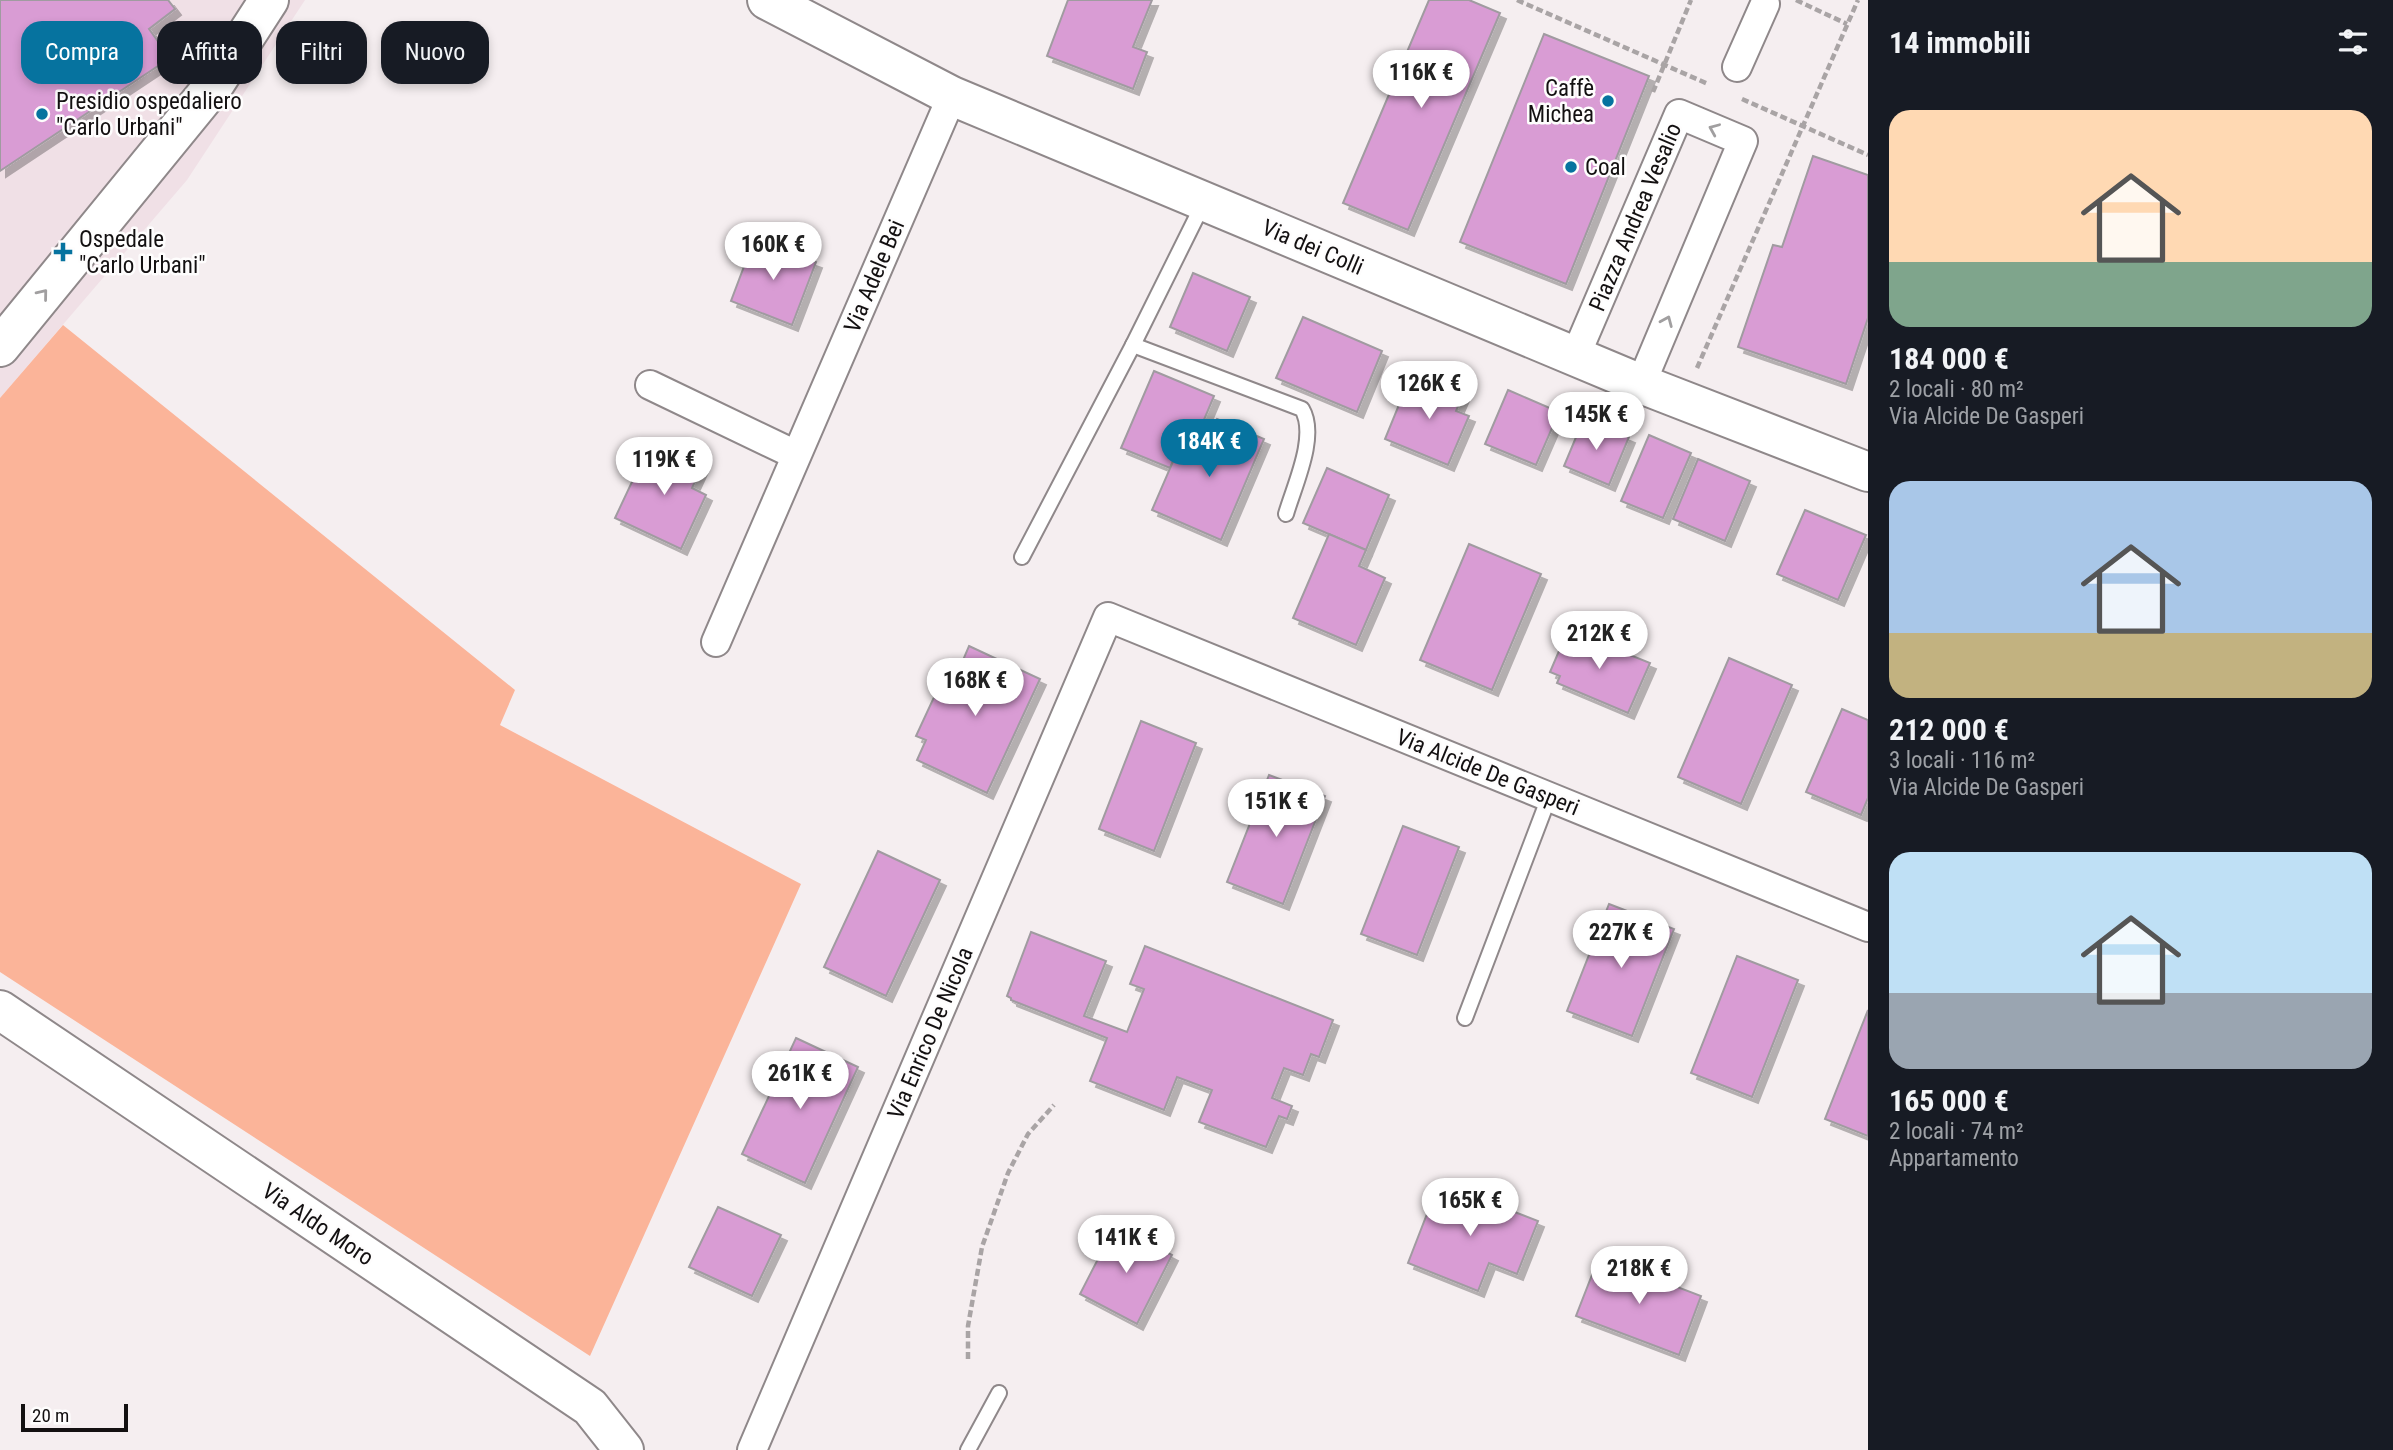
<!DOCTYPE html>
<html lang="it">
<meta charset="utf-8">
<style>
:root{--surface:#171b24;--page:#20242c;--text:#f1f3f6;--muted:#9ea1a6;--accent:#06739f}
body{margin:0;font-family:"Roboto Condensed",sans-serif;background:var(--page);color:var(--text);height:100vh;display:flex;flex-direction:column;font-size:26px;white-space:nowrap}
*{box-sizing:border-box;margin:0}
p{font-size:23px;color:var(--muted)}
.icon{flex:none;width:38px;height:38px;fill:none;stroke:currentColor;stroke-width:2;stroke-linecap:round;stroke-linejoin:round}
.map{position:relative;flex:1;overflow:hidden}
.sheet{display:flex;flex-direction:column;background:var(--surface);width:525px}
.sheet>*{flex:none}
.hud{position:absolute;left:21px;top:21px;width:665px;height:63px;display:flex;gap:14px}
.scale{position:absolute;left:21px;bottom:18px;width:107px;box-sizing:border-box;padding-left:7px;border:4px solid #131011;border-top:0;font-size:19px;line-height:24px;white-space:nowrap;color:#131011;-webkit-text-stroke:5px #fefdfd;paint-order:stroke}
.price{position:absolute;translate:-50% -60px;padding:0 16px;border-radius:24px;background:#fff;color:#222;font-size:23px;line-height:46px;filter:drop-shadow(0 2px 4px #0008)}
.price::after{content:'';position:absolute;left:50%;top:42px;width:21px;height:16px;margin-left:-10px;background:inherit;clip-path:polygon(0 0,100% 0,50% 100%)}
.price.active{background:var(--accent);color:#fff}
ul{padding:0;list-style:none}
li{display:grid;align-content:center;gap:14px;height:371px;padding:0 21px}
li span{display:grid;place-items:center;height:217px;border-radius:21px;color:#555}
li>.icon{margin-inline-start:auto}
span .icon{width:126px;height:126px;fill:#fffc;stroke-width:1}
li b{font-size:30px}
h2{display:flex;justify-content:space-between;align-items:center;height:84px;padding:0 21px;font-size:30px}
.chip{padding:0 24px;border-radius:21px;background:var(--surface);box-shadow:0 4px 10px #0003;font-size:24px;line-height:63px}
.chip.active{background:var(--accent);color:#fff}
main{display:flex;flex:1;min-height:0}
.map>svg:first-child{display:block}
</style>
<main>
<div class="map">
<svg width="1868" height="1450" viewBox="0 0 1868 1450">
<defs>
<filter id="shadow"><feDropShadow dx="6" dy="6" stdDeviation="0" flood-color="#0004"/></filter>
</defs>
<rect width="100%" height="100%" fill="#f5eef0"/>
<path fill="#f0e0e6" d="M0 0H305L187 180 0 398Z"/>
<path fill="#fbb499" d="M63 325 515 690 500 725 801 884 590 1356 0 972V398Z"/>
<g fill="#d99cd4" stroke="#a09ba0" stroke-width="2" filter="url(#shadow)">
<path d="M0 0H168L175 9 149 29 170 58 0 171Z"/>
<path d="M1068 0H1152L1133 47 1147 52 1133 89 1047 56Z"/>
<path d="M1429 0H1469L1500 13 1408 230 1343 203Z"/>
<path d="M1544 34 1649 76 1566 284 1460 242Z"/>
<path d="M1813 156 1868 175V318L1846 384 1738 347 1773 245 1782 247Z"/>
<path d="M754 240 816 262 792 325 731 301Z"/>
<path d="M1193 273 1250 297 1227 351 1170 327Z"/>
<path d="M1303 317 1382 351 1357 412 1276 378Z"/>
<path d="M1154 371 1214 396 1195 441 1184 436 1170 468 1121 448Z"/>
<path d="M1419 377 1463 395 1456 411 1469 416 1448 465 1385 439 1405 390 1412 393Z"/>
<path d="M1508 390 1559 412 1536 465 1485 444Z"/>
<path d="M1584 418 1629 437 1609 485 1564 466Z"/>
<path d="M1217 419 1264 439 1221 540 1152 510 1184 436 1206 446Z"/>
<path d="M1649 435 1691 453 1663 518 1621 501Z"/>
<path d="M674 448 704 462 692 488 706 495 681 549 615 518 647 450 669 460Z"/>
<path d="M1698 459 1750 481 1725 541 1673 519Z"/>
<path d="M1327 468 1389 495 1366 550 1303 523Z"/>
<path d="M1805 510 1866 535 1838 600 1777 574Z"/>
<path d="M1329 534 1366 550 1359 566 1385 578 1356 645 1293 618Z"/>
<path d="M1469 544 1541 574 1492 690 1420 660Z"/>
<path d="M1568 630 1650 663 1628 713 1557 683 1560 676 1550 672Z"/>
<path d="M969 646 1040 679 987 793 917 760 926 740 916 736 948 667 958 672Z"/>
<path d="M1729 658 1792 685 1741 804 1678 777Z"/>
<path d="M1842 709 1868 720V798L1861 815 1806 792Z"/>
<path d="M1141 721 1196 743 1154 851 1099 829Z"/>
<path d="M1269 775 1325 796 1283 904 1227 882Z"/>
<path d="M1403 826 1459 847 1417 955 1361 934Z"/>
<path d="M878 851 940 880 886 996 824 967Z"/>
<path d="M1609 904 1674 929 1632 1036 1567 1011Z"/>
<path d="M1031 932 1106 961 1084 1016 1127 1032 1144 989 1130 984 1145 946 1333 1020 1319 1057 1311 1054 1303 1075 1284 1068 1272 1098 1292 1106 1287 1119 1279 1116 1266 1147 1199 1122 1212 1090 1177 1077 1164 1110 1090 1081 1107 1038 1011 1000V998L1007 996Z"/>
<path d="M1737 956 1798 980 1752 1097 1691 1073Z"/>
<path d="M1868 1010V1136L1825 1119Z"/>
<path d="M796 1038 858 1067 805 1183 742 1154Z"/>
<path d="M1439 1183 1538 1221 1517 1274 1489 1263 1478 1291 1408 1263Z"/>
<path d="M718 1207 781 1235 752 1296 689 1267Z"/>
<path d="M1115 1226 1172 1255 1137 1324 1080 1294Z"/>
<path d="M1599 1257 1701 1296 1679 1355 1576 1316Z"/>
</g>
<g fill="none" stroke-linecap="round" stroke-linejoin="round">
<defs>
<g id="lane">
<path d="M1133 345 1302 409C1318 436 1294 486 1286 514"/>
<path d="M1022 557 1133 345 1203 204"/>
<path d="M1465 1018 1549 797"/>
<path d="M968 1450 999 1393"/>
</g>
<g id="street">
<path d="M1737 67 1765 4"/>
<path d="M1575 357 1679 114 1743 141 1641 384"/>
<path d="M650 385 796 455"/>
<path d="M716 642 952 96"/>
<path d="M752 1450 1108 617 1868 927"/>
</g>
<g id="secondary">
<path d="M767 0 952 96 1641 384 1868 472"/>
<path d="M0 347 214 85 269 0"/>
<path d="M0 1010 590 1407 624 1450"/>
</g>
</defs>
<use href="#lane" stroke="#8f888a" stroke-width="18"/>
<use href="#street" stroke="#8f888a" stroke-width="32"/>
<use href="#secondary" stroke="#8f888a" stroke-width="42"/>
<g stroke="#a9a4a5" stroke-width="4.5" stroke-dasharray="7 3.5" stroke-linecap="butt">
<path d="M1517 0 1708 84"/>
<path d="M1796 0 1847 24"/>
<path d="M1653 92 1691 0"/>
<path d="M1742 99 1868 155"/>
<path d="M1697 368 1858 0"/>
<path d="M968 1359V1326L982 1247 1008 1173 1028 1134 1054 1105"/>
</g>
<use href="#lane" stroke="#fff" stroke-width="14"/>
<use href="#street" stroke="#fff" stroke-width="28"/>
<use href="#secondary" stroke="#fff" stroke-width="38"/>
</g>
<defs><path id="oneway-chevron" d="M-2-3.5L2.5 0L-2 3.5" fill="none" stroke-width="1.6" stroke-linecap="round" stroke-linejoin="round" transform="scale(1.75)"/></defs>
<g stroke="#a19fa0">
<use href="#oneway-chevron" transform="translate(1714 129) rotate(-157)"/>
<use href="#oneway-chevron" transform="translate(43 294) rotate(-51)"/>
<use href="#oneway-chevron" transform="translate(1667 321) rotate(-67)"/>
</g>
<g fill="#06739f" stroke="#fefdfd" stroke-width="2.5">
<circle cx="1608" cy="101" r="7"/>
<circle cx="42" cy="114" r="7"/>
<circle cx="1571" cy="167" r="7"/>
<path d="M59.5 241.5h7v7h7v7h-7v7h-7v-7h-7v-7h7z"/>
</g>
<g text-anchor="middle" stroke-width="5" stroke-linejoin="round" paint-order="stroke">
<g font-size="23" fill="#131011" stroke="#fefdfd" text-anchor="start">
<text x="1594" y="96" text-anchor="end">Caffè<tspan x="1594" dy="26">Michea</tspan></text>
<text x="56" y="109">Presidio ospedaliero<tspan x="56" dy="26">"Carlo Urbani"</tspan></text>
<text x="1585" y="175">Coal</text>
<text x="79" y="247">Ospedale<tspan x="79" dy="26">"Carlo Urbani"</tspan></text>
</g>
<g font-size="23" fill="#131011" stroke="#fefdfd">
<text transform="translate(1635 217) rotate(-67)" y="8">Piazza Andrea Vesalio</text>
<text transform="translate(1313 247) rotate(23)" y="8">Via dei Colli</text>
<text transform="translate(874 276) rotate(-67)" y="8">Via Adele Bei</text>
<text transform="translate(1488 772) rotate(22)" y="8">Via Alcide De Gasperi</text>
<text transform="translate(930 1033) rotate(-67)" y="8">Via Enrico De Nicola</text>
<text transform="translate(318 1224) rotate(34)" y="8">Via Aldo Moro</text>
</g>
</g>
</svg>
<div class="scale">20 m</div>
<b class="price" style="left:1421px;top:110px">116K €</b>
<b class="price" style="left:773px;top:282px">160K €</b>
<b class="price" style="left:1429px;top:421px">126K €</b>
<b class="price" style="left:1596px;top:452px">145K €</b>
<b class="price active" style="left:1209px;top:479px">184K €</b>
<b class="price" style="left:664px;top:497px">119K €</b>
<b class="price" style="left:1599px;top:671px">212K €</b>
<b class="price" style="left:975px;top:718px">168K €</b>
<b class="price" style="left:1276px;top:839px">151K €</b>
<b class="price" style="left:1621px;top:970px">227K €</b>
<b class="price" style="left:800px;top:1111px">261K €</b>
<b class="price" style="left:1470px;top:1238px">165K €</b>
<b class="price" style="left:1126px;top:1275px">141K €</b>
<b class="price" style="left:1639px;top:1306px">218K €</b>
<div class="hud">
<a class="chip active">Compra</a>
<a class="chip">Affitta</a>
<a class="chip">Filtri</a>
<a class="chip">Nuovo</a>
</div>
</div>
<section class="sheet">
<h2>14 immobili<svg class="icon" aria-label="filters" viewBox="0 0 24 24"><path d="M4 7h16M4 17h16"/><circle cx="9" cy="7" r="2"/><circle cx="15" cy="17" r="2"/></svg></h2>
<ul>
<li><span style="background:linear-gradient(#ffd9b3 70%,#7fa58c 0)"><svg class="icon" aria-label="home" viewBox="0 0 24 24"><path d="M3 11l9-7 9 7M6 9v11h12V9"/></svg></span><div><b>184 000 €</b><p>2 locali · 80 m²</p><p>Via Alcide De Gasperi</p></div></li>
<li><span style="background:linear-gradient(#a9c7e8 70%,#c2b280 0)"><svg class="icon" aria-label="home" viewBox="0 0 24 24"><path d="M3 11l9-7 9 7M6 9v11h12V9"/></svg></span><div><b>212 000 €</b><p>3 locali · 116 m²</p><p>Via Alcide De Gasperi</p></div></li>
<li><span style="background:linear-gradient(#bfe0f5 65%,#9aa5b1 0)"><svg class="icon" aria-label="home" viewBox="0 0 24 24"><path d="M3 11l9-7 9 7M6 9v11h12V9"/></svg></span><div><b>165 000 €</b><p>2 locali · 74 m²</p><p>Appartamento</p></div></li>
</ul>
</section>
</main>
